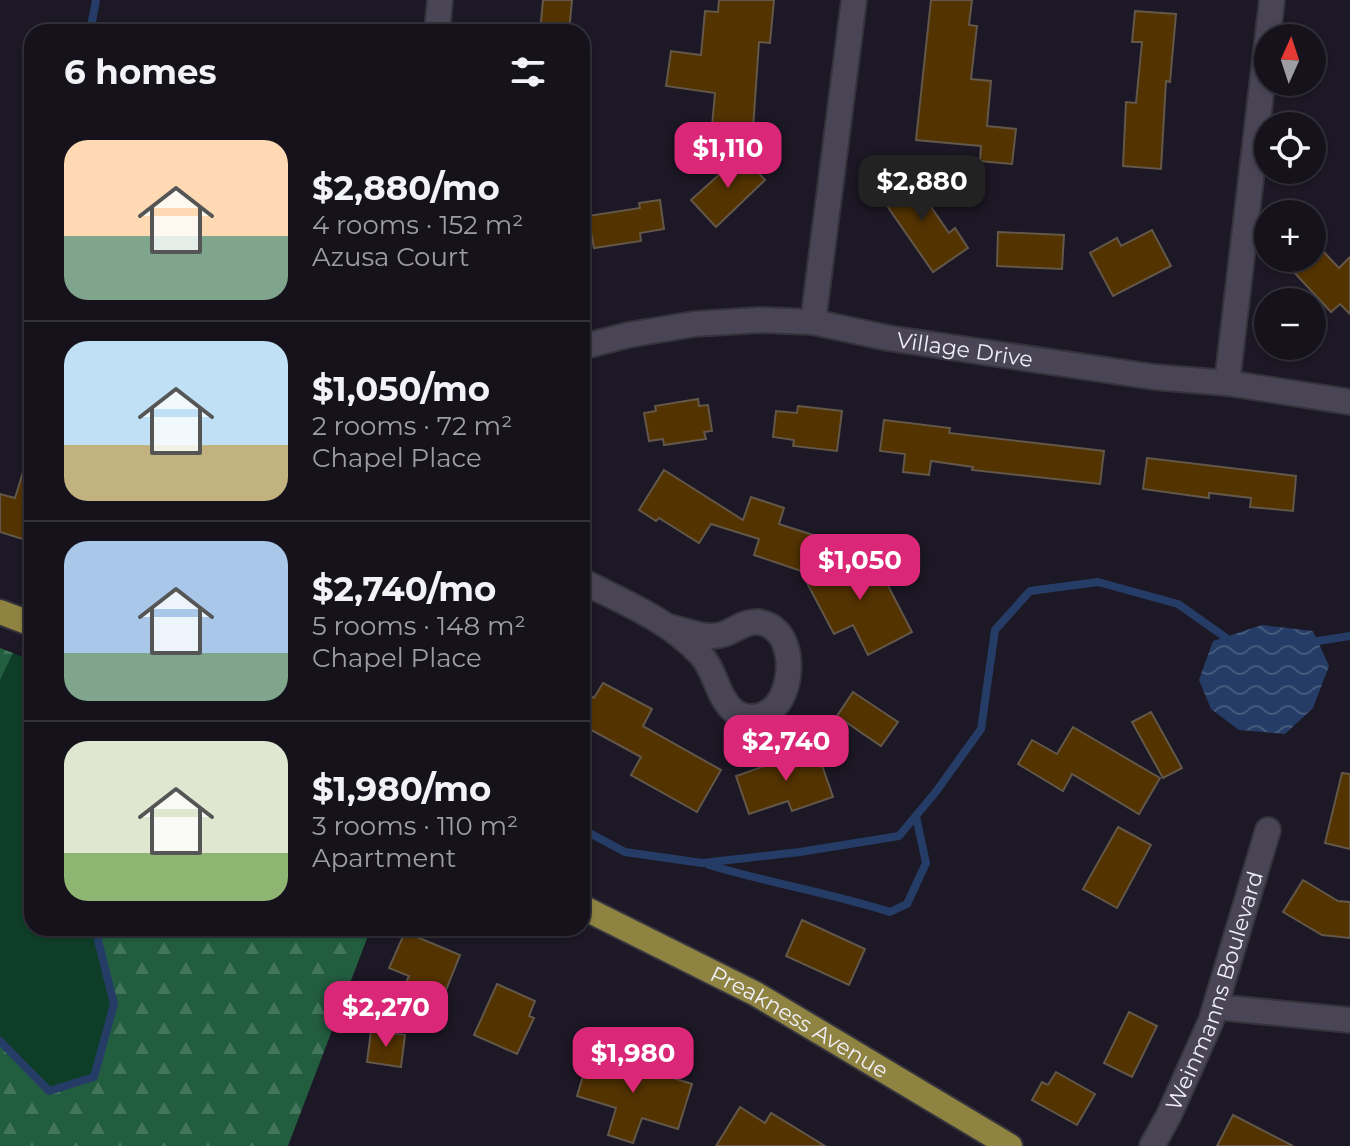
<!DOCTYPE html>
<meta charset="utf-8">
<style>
:root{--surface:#15121c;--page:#222029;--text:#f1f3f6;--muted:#9d9ea3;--line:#34323b;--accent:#db2777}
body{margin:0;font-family:Montserrat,sans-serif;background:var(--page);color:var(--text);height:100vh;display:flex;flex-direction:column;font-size:30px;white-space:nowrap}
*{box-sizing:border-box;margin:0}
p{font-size:26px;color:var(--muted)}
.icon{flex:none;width:44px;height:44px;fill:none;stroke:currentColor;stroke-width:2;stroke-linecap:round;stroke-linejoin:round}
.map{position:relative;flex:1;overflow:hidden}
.side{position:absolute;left:24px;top:24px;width:566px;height:912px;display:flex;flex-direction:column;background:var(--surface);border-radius:24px;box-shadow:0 2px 6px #0004,0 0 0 2px var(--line)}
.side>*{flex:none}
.needle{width:52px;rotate:3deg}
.fabs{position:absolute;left:1254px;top:24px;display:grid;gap:16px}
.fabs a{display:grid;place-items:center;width:72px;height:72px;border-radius:50%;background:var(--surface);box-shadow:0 2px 6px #0004,0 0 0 2px var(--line);font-size:40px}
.price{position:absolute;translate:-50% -68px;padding:0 18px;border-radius:16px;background:var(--accent);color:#fff;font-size:26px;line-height:52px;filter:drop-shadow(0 2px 4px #0008)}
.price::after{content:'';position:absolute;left:50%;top:48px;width:24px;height:18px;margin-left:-12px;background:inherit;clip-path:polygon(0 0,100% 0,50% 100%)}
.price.on{background:#222;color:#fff}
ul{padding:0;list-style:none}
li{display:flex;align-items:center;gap:24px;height:200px;padding:0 40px}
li+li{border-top:2px solid var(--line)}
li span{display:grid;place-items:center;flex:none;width:224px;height:160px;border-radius:24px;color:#555}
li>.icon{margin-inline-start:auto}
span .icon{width:96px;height:96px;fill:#fffc;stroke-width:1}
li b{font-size:34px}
h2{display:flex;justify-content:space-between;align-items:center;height:96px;padding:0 40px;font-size:34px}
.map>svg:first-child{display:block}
</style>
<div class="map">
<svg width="1350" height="1146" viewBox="0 0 1350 1146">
<defs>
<pattern id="forest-firs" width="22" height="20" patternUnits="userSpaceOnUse" patternTransform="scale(2)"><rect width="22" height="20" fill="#235d40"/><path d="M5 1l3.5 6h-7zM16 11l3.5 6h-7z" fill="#43755c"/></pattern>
<pattern id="water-waves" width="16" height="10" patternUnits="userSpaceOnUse" patternTransform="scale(2)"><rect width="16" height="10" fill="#253d66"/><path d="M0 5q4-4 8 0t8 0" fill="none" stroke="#45597c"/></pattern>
</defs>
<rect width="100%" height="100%" fill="#1c1825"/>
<path fill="url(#forest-firs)" d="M0 648 13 653 32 928H371L288 1146H0Z"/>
<path fill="#0f3e28" d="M13 653 32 661V928H95L114 1004 94 1077 49 1091 0 1041V680Z"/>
<path fill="url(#water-waves)" d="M1262 625 1313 631 1329 666 1313 708 1285 734 1239 730 1211 709 1199 680 1213 641Z"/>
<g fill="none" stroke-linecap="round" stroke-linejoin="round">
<g stroke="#253d66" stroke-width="8">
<path d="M90 32 96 0"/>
<path d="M1318 641 1350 636"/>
<path d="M582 829 625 852 702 863 800 852 899 836 935 793 981 729 995 630 1030 591 1098 582 1178 604 1225 637"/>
<path d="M709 865C769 883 830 893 890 912L907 904 926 863 916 816"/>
<path d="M0 1041 49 1091 94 1077 114 1004 95 928"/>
</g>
</g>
<g fill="#533300" stroke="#625749" stroke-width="2">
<path d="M543 0H572L569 32H540Z"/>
<path d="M719 0H774L770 43 759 42 753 129 712 126 715 93 666 86 671 51 701 55 705 11 718 12Z"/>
<path d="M931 0H972L969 25 977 26 971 79 991 81 987 126 1016 129 1012 164 980 161 981 146 916 140Z"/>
<path d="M1135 11 1176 14 1170 82 1166 81 1161 169 1123 166 1126 102 1136 103 1142 42H1132Z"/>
<path d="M742 154 765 180 716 227 691 200Z"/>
<path d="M907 172 949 233 955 228 968 248 933 272 878 193Z"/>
<path d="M660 200 664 229 640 233 641 241 594 248 588 216 640 208 639 203Z"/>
<path d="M1152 230 1171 266 1113 296 1090 253 1117 238 1121 246Z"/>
<path d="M998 232 1064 235 1062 269 997 266Z"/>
<path d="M1318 246 1339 268 1350 257V314L1340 304 1331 312 1292 270 1305 258H1312V251Z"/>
<path d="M698 399 699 406 708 405 712 431 704 432 706 439 664 445 663 439 649 441 644 413 656 411 655 406Z"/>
<path d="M798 406 842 411 837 451 793 446 794 440 773 437 776 411 797 413Z"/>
<path d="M884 420 950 428 949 433 1104 451 1100 484 972 470 973 467 931 461 929 475 903 472 905 454 880 451Z"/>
<path d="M1147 458 1296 476 1293 511 1250 507 1251 498 1209 493V498L1143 489Z"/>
<path d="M27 459H32V542L0 532V494L15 498Z"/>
<path d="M664 470 743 520 751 497 784 508 779 524 816 536 804 572 754 555 759 539 711 524 699 543 659 518 656 521 639 510Z"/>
<path d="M869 549 912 632 868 655 853 625 834 634 806 581Z"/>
<path d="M603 683 652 709 643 726 721 770 697 812 631 775 641 757 582 725V691L594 698Z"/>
<path d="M853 692 898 722 881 746 837 716Z"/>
<path d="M1151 712 1182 768 1163 778 1132 722Z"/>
<path d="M1073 727 1160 778 1139 814 1072 774 1063 791 1018 764 1032 740 1057 754Z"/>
<path d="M816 748 833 797 792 811 788 801 749 814 736 776Z"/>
<path d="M1342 773 1350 774V849L1325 843Z"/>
<path d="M1118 827 1151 845 1117 908 1083 889Z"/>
<path d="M1303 880 1338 901 1350 902V938L1322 935 1283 912Z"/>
<path d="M802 920 865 949 849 985 786 956Z"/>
<path d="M405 932 460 955 442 1000 405 985 409 976 389 968Z"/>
<path d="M497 984 535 1001 529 1016 534 1018 517 1054 474 1035Z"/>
<path d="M1129 1012 1157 1026 1132 1077 1104 1063Z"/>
<path d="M371 1031 405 1035 401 1067 367 1062Z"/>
<path d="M590 1052 692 1084 678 1129 642 1118 633 1143 608 1135 616 1108 577 1096Z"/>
<path d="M1056 1072 1095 1094 1077 1125 1032 1100 1042 1082 1048 1085Z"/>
<path d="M740 1107 765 1123 771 1113 825 1146H716Z"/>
<path d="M1233 1115 1293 1146H1217Z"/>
</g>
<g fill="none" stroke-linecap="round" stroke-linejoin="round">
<defs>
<g id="minor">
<path d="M437 32 440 0"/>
<path d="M813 322 854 0"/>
<path id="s1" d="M582 347 628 335 694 324 760 320 813 322 888 338 1154 377 1227 383 1350 402"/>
<path d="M1227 383 1272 0"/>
<path d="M582 581C623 602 669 620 701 655 716 671 717 698 735 712 750 722 768 716 778 703 795 680 794 626 758 622 744 621 736 630 724 634 708 640 686 631 670 627"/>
<path d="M1216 1007 1350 1020"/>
<path id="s2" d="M1152 1146 1169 1115 1211 1021 1268 830"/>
</g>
<g id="major">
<path d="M0 612 32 624"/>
<path id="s3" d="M582 907 756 994 1010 1146"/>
</g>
</defs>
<use href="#minor" stroke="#35333c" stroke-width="28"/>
<use href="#major" stroke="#35333c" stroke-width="28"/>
<use href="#minor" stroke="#494555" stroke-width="24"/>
<use href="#major" stroke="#8f8341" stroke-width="24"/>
</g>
<g text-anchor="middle" stroke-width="6" stroke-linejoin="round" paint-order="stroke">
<g font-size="22" fill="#efedf6" stroke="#1c1825">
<text dy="8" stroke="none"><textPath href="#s1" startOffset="388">Village Drive</textPath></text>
<text dy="8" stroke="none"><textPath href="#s2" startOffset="168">Weinmanns Boulevard</textPath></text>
<text dy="8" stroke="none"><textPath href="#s3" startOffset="246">Preakness Avenue</textPath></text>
</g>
</g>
</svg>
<div class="fabs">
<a><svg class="needle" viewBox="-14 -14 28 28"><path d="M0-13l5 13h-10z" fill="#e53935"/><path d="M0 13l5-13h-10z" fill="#9d9ea3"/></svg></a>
<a><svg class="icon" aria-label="locate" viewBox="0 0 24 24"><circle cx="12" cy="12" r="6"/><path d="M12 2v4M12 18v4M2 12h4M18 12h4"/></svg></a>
<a>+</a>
<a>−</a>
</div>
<b class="price" style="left:728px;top:190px">$1,110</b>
<b class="price on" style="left:922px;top:223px">$2,880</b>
<b class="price" style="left:860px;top:602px">$1,050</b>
<b class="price" style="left:786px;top:783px">$2,740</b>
<b class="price" style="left:386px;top:1049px">$2,270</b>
<b class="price" style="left:633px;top:1095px">$1,980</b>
<section class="side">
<h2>6 homes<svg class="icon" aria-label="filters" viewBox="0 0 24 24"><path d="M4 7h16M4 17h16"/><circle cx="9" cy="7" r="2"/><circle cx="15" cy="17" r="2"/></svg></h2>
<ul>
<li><span style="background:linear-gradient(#ffd9b3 60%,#7fa58c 0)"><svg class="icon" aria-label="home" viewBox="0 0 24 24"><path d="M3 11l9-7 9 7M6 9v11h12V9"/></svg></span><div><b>$2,880/mo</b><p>4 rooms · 152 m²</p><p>Azusa Court</p></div></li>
<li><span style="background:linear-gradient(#bfe0f5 65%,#c2b280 0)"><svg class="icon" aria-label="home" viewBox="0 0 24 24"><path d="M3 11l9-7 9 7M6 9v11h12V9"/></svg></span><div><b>$1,050/mo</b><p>2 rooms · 72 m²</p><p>Chapel Place</p></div></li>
<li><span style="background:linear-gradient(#a9c7e8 70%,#7fa58c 0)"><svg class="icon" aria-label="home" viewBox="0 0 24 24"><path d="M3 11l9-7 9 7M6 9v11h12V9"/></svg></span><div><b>$2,740/mo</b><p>5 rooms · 148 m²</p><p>Chapel Place</p></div></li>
<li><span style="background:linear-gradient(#dfe7d0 70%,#8fb573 0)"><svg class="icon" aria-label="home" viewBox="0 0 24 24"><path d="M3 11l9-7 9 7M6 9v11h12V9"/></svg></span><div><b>$1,980/mo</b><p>3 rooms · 110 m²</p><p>Apartment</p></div></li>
</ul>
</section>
</div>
